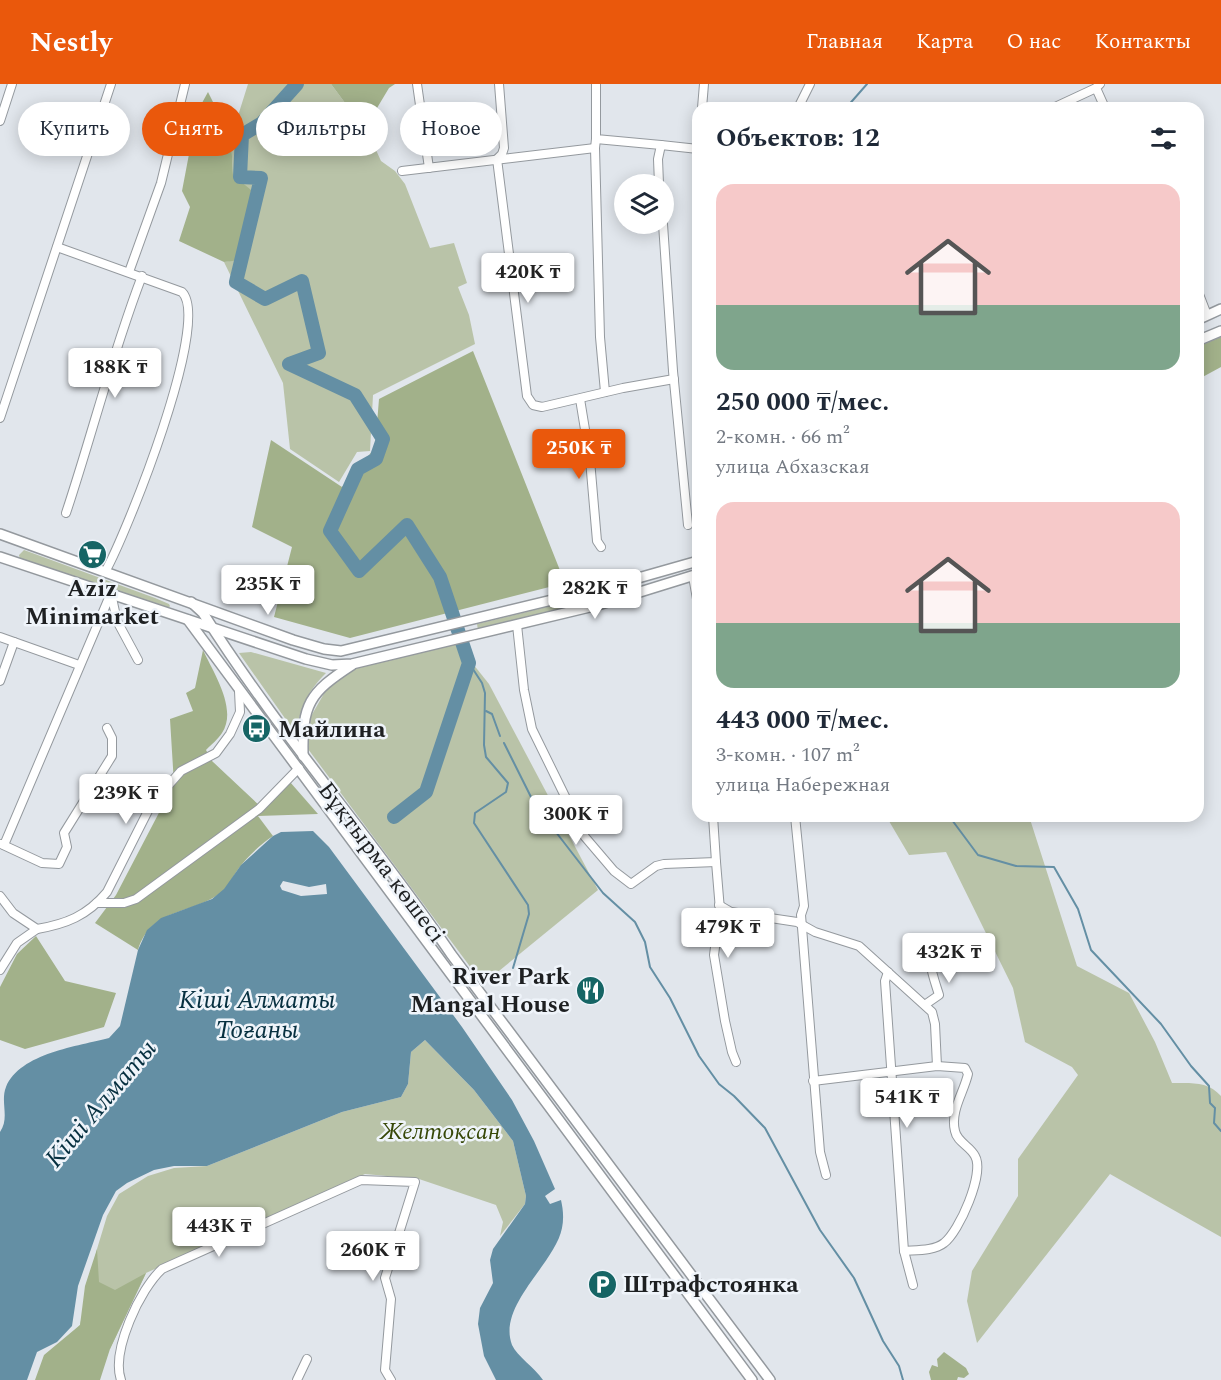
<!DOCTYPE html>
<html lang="ru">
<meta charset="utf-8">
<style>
:root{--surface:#fff;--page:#f6f6f7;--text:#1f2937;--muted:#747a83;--accent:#ea580c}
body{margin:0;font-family:Spectral,serif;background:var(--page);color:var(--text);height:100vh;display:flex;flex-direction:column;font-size:22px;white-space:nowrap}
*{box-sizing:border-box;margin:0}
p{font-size:20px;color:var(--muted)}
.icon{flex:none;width:33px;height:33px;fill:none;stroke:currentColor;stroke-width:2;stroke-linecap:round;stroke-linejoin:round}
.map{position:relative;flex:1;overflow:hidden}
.details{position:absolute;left:692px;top:18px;width:512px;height:720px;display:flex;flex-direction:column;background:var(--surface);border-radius:18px;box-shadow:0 3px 15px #0003}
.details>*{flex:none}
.banner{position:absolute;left:18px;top:18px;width:570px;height:54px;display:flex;gap:12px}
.controls{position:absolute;left:614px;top:90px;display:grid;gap:12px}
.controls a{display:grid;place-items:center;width:60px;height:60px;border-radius:50%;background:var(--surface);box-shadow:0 3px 15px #0003;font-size:30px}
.price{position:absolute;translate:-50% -51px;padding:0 14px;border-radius:6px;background:#fff;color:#222;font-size:20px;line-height:39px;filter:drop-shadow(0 2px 3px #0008)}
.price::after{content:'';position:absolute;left:50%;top:36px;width:18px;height:14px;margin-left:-9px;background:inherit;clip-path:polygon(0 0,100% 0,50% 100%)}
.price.current{background:var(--accent);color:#fff}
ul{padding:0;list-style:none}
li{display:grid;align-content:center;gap:12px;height:318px;padding:0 24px}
li span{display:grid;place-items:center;height:186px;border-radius:18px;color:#555}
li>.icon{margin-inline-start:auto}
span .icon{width:108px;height:108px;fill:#fffc;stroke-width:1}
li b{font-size:26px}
h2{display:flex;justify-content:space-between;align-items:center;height:72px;padding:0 24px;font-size:26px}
.tag{padding:0 21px;border-radius:27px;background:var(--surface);box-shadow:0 3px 15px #0003;font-size:21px;line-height:54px}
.tag.current{background:var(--accent);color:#fff}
header{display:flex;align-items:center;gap:36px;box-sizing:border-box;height:84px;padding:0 30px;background:var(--accent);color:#fff}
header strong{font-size:28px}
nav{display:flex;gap:33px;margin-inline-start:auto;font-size:21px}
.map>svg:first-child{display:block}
</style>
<header>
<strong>Nestly</strong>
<nav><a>Главная</a><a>Карта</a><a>О нас</a><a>Контакты</a></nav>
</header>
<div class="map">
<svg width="1221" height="1296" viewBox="0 0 1221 1296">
<rect width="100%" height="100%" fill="#e1e6ec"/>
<g fill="#b9c3a8">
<path d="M248 0H331L351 27 371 34V55L381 77 395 87 405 100 430 164 454 159 467 199 458 203 469 231 475 260 373 311 370 367 357 368 339 398 290 365 283 299 224 178 241 175 243 145 233 91 231 54Z"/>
<path d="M24 466 155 514 169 520 170 522 168 525 27 478 20 476 19 471Z"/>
<path d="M608 508H611L614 513 478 546 477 540Z"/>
<path d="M457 560 489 600 598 806 483 900 308 665 310 634 326 606 350 586Z"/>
<path d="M251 568 326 589C307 608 300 624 296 650L239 569Z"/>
<path d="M886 732H1029L1077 882 1129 909 1155 958 1172 999C1191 999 1208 997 1221 1012V1153L1110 1090 977 1259 967 1217 972 1187 1018 1112V1075L1078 991 1072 983 1025 958 1013 904 946 768 909 771Z"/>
<path d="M425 956 474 1006 513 1057 526 1112 525 1120 500 1152 503 1138 496 1121 419 1095 365 1090 146 1189 110 1265 71 1251 80 1241 97 1165 107 1132 119 1110 148 1092 174 1084 207 1082 342 1028 401 1013 408 1000 411 968Z"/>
</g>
<g fill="#a2b18a">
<path d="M331 0H395L389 4 371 34 351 27Z"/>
<path d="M208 8 231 54 233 91 251 106 241 176 224 178 179 157 190 123 182 107 197 28Z"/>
<path d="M1221 253V283L1197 296V263Z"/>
<path d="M473 267 565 499 350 554 274 533 292 463 252 443 271 356 342 403 375 364 379 315Z"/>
<path d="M203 566C213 588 238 625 222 649 218 655 211 661 206 666L212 677 261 723 258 731 290 698 318 730 258 732 273 752C261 760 248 772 239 784 233 792 230 800 223 807 192 832 152 822 138 866L95 839 116 811 174 700 170 635 193 627 186 609 195 604Z"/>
<path d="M36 852 65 897 116 909 104 943 25 965 0 956V903L17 870Z"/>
<path d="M97 1165 99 1198 115 1206 146 1189 110 1265 100 1296H35L44 1271 80 1241 85 1202Z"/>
<path d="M944 1268 966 1284 969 1290 964 1294 958 1293 957 1296H931L929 1288 932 1281 938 1283 937 1275Z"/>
</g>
<path fill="#648fa4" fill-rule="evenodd" d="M313 747 329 763 462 943 512 1016 534 1057 555 1105 545 1112 550 1120 561 1116C563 1125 564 1134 562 1144 555 1180 497 1221 512 1261 517 1272 535 1284 543 1296H496L484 1272 478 1240 480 1224 493 1199 490 1176 493 1165 525 1120 526 1112 513 1057 474 1006 425 956 411 968 408 1000 401 1013 342 1028 207 1082H174L154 1086 127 1099 116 1107 103 1131 78 1202 72 1242 57 1258 37 1268 27 1296H0V1048C10 1034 0 1018 6 1003 20 969 79 962 109 954L120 942 138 866 147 846 161 834 212 815 224 805 241 781 273 752 281 748ZM283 797 309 803 326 800 327 810 301 812 282 806 280 802Z"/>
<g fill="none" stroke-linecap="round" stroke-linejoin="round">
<g stroke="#648fa4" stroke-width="2">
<path d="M846 24 867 0"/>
<path d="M469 579 482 599 485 609 484 661 486 673 508 699 506 708 475 729 474 739 528 821 529 830 513 884"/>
<path d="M486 627 492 630 500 652"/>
<path d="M504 659 535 721 603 809 635 838 645 858 650 883 670 914 699 972 719 1000 734 1012 765 1044 820 1146 854 1194 883 1257 899 1282 903 1296"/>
<path d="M949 732 978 771 1016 782 1054 783 1078 825 1091 866 1161 940 1191 982 1209 1002 1210 1019 1215 1024 1214 1039 1221 1047"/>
</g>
<path stroke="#648fa4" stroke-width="14" d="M297 0 262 39 242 51 240 93 261 94 236 198 265 215 302 197 319 269 289 280 355 311 383 355 376 375 358 385 330 447 359 487 407 441 440 493 469 579 426 708 394 733"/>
<defs>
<g id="minor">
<path d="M417 0 429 84"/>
<path d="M499 0 504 64 502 70 497 75 527 312 533 321 542 323 623 304 674 295"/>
<path d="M596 0V55L661 61"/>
<path d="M1100 0 1096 4 1105 24"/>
<path d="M702 24 704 0"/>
<path d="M798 24 810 0"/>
<path d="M1053 24 1096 4"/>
<path d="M0 37 12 0"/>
<path d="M596 55 595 64 600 253 605 308"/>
<path d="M402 87 595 64"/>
<path d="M659 100 658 75 661 61 698 65"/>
<path d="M663 140 673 287 688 441"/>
<path d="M57 163 182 208C212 237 126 451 105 488"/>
<path d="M129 188 161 99 185 0"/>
<path d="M1197 205 1207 231"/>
<path d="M580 315 590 376 597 457 601 463"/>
<path d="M0 334 111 0"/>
<path d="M66 429C92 351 112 270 142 192"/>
<path d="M693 492 698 521"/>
<path d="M517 541 524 606 532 645 585 753 614 787 631 800 656 782 664 780 716 778 713 732"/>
<path d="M0 553 79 581"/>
<path d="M0 597 14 558"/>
<path d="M795 732 804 822 801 831 820 1068 826 1091"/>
<path d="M1 760 42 779 59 780 67 763 64 749 112 672V654L107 644"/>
<path d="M4 761 111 509 117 537 138 576"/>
<path d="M716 778 720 826 714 871 725 937 732 968 736 978"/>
<path d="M0 812 13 829 37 845C66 840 87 832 107 808L151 721 181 687 216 669 230 650 240 628 239 607"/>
<path d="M97 819H124L136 815 259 725 299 684"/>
<path d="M719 821 731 828 797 838 815 848 859 862 932 928 935 940 937 982"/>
<path d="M0 886 17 859 37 845"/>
<path d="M888 888 885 897 904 1167 913 1201"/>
<path d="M926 920 939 911C934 894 925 874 934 857"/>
<path d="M813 997 937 982 965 984 968 990C964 1008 950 1027 955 1047 957 1058 970 1062 975 1072 985 1089 959 1148 944 1159 934 1167 916 1166 904 1167"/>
<path d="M121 1296C111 1267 140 1205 162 1185L361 1096 415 1098 385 1194 391 1215 385 1286 391 1296"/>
<path d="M297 1296 307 1275"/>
</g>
<g id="major">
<path d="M1197 236 1221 225"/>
<path d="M1197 257 1221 247"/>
<path d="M0 450 293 556 324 565 341 567 610 502 698 477"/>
<path d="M0 473 306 575 332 581 352 580 598 521 698 490"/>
<path d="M191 518 203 529C278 648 372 754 451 870L770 1296"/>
<path d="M188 536 752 1296"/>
<path d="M303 672C302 620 309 609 352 581"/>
</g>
</defs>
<use href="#minor" stroke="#94999e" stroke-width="10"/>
<use href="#major" stroke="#94999e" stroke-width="12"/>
<use href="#minor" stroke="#fff" stroke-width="8"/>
<use href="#major" stroke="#fff" stroke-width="9"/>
</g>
<defs>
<symbol id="supermarket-disc" viewBox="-11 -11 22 22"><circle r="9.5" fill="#166565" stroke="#eff4fa"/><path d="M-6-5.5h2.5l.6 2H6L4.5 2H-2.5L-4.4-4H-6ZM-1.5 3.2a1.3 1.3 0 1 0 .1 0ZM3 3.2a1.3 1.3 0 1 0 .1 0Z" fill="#fff"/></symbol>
<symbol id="bus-disc" viewBox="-11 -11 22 22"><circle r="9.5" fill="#166565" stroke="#eff4fa"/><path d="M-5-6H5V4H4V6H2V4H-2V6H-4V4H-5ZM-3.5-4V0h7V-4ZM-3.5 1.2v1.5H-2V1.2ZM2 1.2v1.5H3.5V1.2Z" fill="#fff"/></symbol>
<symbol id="restaurant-disc" viewBox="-11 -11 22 22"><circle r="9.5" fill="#166565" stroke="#eff4fa"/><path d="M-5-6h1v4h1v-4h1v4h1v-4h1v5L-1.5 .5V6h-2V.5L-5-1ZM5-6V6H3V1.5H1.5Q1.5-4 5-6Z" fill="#fff"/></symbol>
<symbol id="parking-disc" viewBox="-11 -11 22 22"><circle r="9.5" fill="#166565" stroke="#eff4fa"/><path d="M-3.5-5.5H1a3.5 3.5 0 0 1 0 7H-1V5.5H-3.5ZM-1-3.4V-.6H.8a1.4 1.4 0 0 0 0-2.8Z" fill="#fff"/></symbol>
</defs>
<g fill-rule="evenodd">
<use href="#supermarket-disc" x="76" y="454" width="33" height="33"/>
<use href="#bus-disc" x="240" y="628" width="33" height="33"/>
<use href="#restaurant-disc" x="574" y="890" width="33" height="33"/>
<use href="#parking-disc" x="586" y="1184" width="33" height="33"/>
</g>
<g text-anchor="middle" stroke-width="5" stroke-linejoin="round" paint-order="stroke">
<g font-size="24" font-weight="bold" fill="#1e2022" stroke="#eff4fa" text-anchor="start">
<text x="92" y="512" text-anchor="middle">Aziz<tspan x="92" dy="28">Minimarket</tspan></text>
<text x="278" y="653">Майлина</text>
<text x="570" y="900" text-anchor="end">River Park<tspan x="570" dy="28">Mangal House</tspan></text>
<text x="623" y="1208">Штрафстоянка</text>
</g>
<g font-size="24" fill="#1e2022" stroke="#eff4fa">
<text transform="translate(382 778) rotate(53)" y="8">Бұқтырма көшесі</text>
</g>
<g font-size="24" font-style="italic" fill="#374808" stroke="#eff4fa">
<text x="440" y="1055">Желтоқсан</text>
</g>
<g font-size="26" font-style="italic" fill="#073040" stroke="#eff4fa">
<text x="257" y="924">Кіші Алматы<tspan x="257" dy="30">Тоғаны</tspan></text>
<text transform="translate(100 1019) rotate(-50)" y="9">Кіші Алматы</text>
</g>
</g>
</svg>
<div class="controls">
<a><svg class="icon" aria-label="layers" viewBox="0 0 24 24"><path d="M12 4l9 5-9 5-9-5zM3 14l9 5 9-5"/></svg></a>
</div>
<b class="price" style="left:528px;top:220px">420K ₸</b>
<b class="price" style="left:115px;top:315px">188K ₸</b>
<b class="price current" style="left:579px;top:396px">250K ₸</b>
<b class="price" style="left:268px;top:532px">235K ₸</b>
<b class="price" style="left:595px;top:536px">282K ₸</b>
<b class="price" style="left:126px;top:741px">239K ₸</b>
<b class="price" style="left:576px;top:762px">300K ₸</b>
<b class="price" style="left:728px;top:875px">479K ₸</b>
<b class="price" style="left:949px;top:900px">432K ₸</b>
<b class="price" style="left:907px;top:1045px">541K ₸</b>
<b class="price" style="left:219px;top:1174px">443K ₸</b>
<b class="price" style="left:373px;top:1198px">260K ₸</b>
<div class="banner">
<a class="tag">Купить</a>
<a class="tag current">Снять</a>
<a class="tag">Фильтры</a>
<a class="tag">Новое</a>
</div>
<section class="details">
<h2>Объектов: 12<svg class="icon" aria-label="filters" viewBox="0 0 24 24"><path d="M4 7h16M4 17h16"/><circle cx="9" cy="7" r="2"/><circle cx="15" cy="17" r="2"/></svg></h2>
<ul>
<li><span style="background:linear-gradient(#f6c9c9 65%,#7fa58c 0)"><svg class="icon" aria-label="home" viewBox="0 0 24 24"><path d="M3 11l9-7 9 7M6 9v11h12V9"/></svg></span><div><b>250 000 ₸/мес.</b><p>2-комн. · 66 m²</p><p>улица Абхазская</p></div></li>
<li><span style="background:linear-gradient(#f6c9c9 65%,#7fa58c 0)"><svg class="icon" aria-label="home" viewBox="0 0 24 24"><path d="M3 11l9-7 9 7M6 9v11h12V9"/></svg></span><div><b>443 000 ₸/мес.</b><p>3-комн. · 107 m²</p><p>улица Набережная</p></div></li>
</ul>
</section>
</div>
